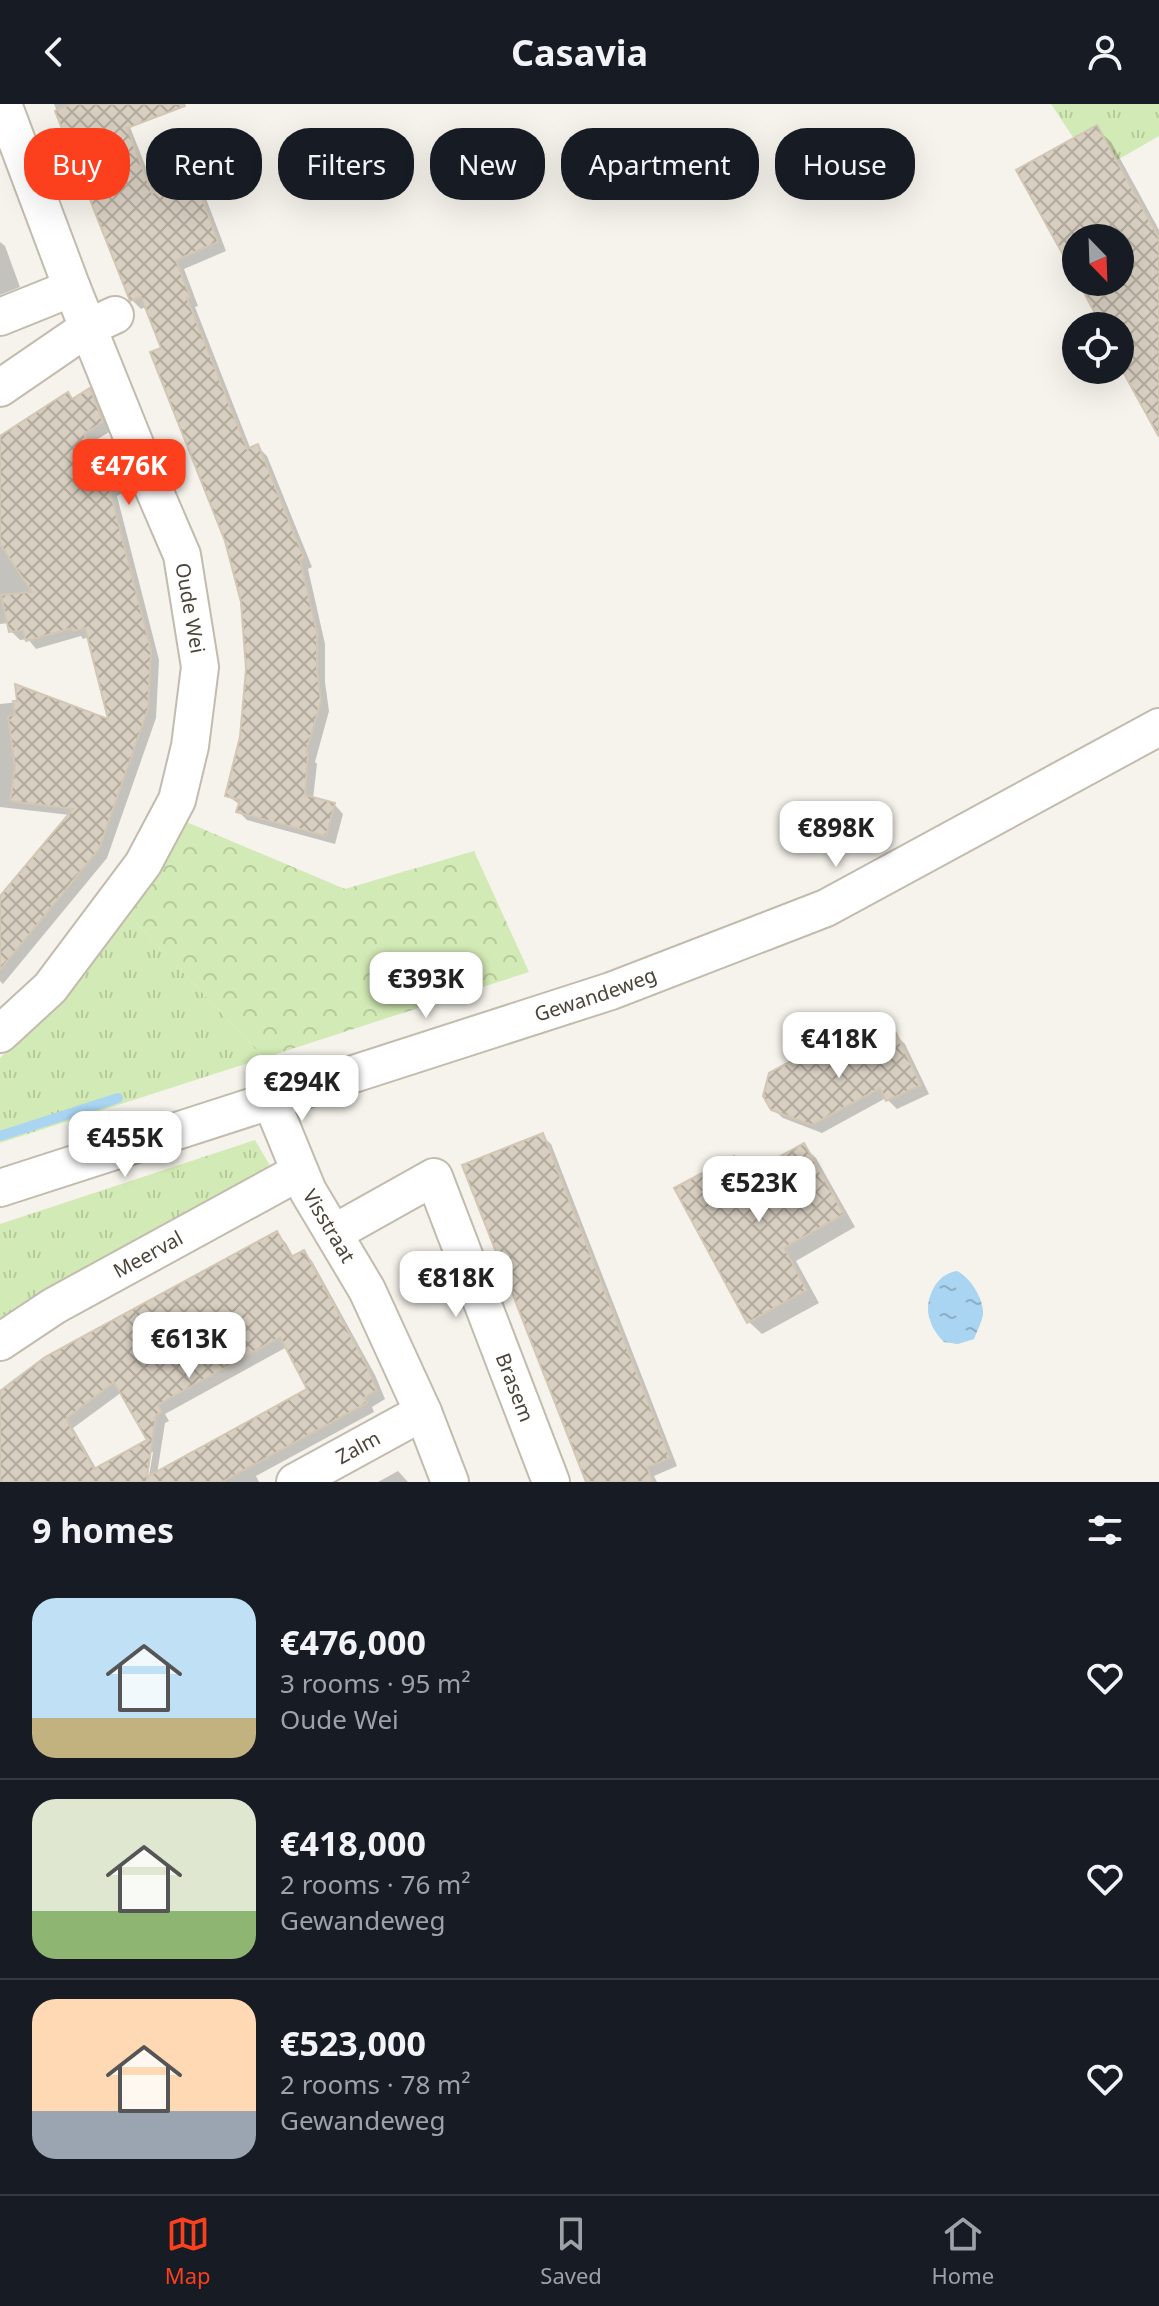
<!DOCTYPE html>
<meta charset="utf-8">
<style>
:root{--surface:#171b24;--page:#242831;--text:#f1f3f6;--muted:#9ea1a6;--line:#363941;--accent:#fc3f1d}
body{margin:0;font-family:"Noto Sans",sans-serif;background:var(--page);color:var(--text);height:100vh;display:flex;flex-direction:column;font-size:30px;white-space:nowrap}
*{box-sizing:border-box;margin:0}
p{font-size:26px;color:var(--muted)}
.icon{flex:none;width:44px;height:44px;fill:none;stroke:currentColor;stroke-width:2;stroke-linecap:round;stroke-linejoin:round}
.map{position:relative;height:1378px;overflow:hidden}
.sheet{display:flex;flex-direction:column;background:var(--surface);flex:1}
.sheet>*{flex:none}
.guide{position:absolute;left:24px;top:24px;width:1112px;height:72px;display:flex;gap:16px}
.needle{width:52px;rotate:157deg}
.fabs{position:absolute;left:1062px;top:120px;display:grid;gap:16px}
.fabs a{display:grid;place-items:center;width:72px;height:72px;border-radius:50%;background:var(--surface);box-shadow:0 8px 32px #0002;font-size:40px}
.price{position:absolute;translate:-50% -68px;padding:0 18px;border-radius:16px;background:#fff;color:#222;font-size:26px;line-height:52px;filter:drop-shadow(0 2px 4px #0008)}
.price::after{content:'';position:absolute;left:50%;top:48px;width:24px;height:18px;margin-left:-12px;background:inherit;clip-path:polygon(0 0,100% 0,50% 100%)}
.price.selected{background:var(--accent);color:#fff}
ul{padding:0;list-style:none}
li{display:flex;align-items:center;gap:24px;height:200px;padding:0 32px}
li+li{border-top:2px solid var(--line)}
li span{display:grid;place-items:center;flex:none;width:224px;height:160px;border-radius:24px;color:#555}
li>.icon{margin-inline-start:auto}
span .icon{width:96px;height:96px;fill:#fffc;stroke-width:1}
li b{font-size:34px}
h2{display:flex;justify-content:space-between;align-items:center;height:96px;padding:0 32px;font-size:34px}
.pill{padding:0 28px;border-radius:32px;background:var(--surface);box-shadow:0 8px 32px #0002;font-size:28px;line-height:72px}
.pill.selected{background:var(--accent);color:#fff}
header{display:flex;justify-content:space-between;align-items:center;height:104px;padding:0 32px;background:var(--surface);font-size:36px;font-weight:700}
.dock{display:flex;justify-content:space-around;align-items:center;height:112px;border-top:2px solid var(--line);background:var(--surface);font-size:22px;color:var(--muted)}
.dock a{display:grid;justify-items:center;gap:4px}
.dock .selected{color:var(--accent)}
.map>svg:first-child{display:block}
</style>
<header><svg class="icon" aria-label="back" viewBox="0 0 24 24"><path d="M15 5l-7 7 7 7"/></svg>Casavia<svg class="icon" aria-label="person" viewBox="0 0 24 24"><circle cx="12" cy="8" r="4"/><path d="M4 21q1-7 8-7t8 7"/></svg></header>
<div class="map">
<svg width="1159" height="1378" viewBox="0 0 1159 1378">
<defs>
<pattern id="grass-tufts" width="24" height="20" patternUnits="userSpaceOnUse" patternTransform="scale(2)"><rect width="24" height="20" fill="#d2eab5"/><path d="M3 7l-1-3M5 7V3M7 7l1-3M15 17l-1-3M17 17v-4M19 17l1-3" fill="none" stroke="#b6ca9c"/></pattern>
<pattern id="forest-crowns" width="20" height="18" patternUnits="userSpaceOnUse" patternTransform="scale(2)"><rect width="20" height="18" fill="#d2eab5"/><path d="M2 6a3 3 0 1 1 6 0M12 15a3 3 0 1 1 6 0" fill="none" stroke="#b6ca9c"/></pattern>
<pattern id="water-ripples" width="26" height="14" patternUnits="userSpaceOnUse" patternTransform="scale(2)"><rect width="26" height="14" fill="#a9d4f2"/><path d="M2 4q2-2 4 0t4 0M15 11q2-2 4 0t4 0" fill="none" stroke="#8caec5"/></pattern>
<pattern id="building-cross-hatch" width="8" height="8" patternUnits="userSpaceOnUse" patternTransform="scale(2)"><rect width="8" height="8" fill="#d8cfc1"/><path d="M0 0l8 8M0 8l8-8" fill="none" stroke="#b1aa9e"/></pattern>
</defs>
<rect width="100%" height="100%" fill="#f6f3ec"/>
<g fill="url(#grass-tufts)">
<path d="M1051 0H1159V32L1114 58 1098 71Z"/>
<path d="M127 809 264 954 0 1039V954L61 894Z"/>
<path d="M255 1036 272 1065 0 1221V1120Z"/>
</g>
<path fill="url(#forest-crowns)" d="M184 717 345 785 474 747 529 868 264 954 127 809Z"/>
<path fill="url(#water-ripples)" d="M957 1167C970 1173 984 1195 983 1210 982 1218 977 1227 974 1235L958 1240 944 1238C938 1232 932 1224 930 1216 923 1197 936 1169 957 1167Z"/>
<g fill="#0003" fill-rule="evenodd">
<path d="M54 0H113L128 18 156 89 193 75 202 84 226 147 184 165 198 202 195 203 251 346 258 343 267 352 312 463 308 465 325 540V578L329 607 315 658 317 660 313 695 334 700 343 710 335 740 247 716 238 707 240 701 227 691 242 633 248 565 243 498 227 437 163 245 147 202 141 205 132 196Z"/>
<path d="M1096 24 1111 38 1159 126V329L1120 250V222H1105L1080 178H1120V134H1076V170L1019 67Z"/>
<path d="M0 138 5 142 20 183 0 191Z"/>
<path d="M89 286 98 295 111 327 91 339 122 389 117 392 159 556 156 614 107 754 3 880 0 877V796L70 711 0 703V600L19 598 111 618 89 533 83 535 81 532 36 545 28 535 20 536 11 527 9 519 0 520V334Z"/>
<path d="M896 931 905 940 929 990 897 1005 886 994 822 1029 783 1014 773 1005 794 963 836 940 848 954Z"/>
<path d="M542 1032 551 1040 677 1362 654 1372 657 1378H588Z"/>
<path d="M803 1042 816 1054 855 1123 796 1157 819 1199 762 1230 749 1218 734 1054 749 1072Z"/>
<path d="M277 1130 286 1139 294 1154 304 1148 312 1157 375 1271 385 1295 372 1303 374 1308 256 1372 259 1378H148L153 1348H149L144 1378H0V1290ZM287 1243 310 1285 157 1370 165 1319 169 1317 165 1310ZM122 1288 149 1337 97 1366 73 1324Z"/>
<path d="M398 1367 408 1378H378Z"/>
</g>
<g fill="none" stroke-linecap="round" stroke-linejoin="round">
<path stroke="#a9d4f2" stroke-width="10" d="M0 1032 118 994"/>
</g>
<g fill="url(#building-cross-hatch)" stroke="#d3c7b4" stroke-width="2" fill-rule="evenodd">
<path d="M71 0H184L185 2 127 24 152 89 194 72 218 138 176 156 190 193 187 194 247 345 258 340 304 454 300 456 317 529V567L321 597 306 648 308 649 305 691 335 699 326 732 236 708 240 696 225 692 240 633 246 565 241 498 225 437 150 248 161 244 141 193 130 197 55 7Z"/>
<path d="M1097 21 1159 134V333L1121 264 1124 262 1120 254V222H1102L1078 178H1120V134H1076V174L1016 66Z"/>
<path d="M90 284 103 318 84 330 115 380 109 383 151 546 148 605 99 745 0 866V792L73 705 10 697 15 663 8 612 15 611 13 597H17L15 580 108 615 85 524 73 527 72 524 26 537 23 526 9 528 1 491 32 488 0 440V332L68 288 72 295Z"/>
<path d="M896 929 921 981 886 997 880 984 812 1021 771 1006 763 992 769 969 791 957 793 962 836 938 845 953Z"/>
<path d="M543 1029 670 1354 647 1363 653 1378H586L462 1061Z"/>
<path d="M804 1039 844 1110 784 1144 807 1186 747 1219 674 1084 734 1052 745 1072Z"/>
<path d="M277 1127 291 1153 304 1146 366 1260 377 1286 364 1294 367 1299 222 1378H0V1287L45 1253ZM280 1233 307 1285 147 1373 156 1311 162 1308 158 1301ZM114 1278 147 1336 94 1365 66 1315Z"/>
</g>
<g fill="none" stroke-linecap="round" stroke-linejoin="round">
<defs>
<g id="minor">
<path d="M0 213 72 184"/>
<path d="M0 284 89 223 115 211"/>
<path d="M0 930 50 884 143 760 177 696 190 642 200 563 182 451 145 365 72 184 3 0"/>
<path id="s1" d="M271 997 308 1087 367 1186 423 1308 450 1378"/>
<path id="s2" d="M0 1084 611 887 826 804 1159 623"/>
<path id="s3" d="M334 1129 434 1073 551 1378"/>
<path id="s4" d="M0 1238 54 1202 299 1068"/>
<path id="s5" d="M295 1378 423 1308"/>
</g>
</defs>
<use href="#minor" stroke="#c2bbae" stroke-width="40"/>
<use href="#minor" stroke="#fff" stroke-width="36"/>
</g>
<g text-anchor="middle" stroke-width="6" stroke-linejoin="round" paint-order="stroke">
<g font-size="20" fill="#4b4439" stroke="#fff">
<text transform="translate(190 504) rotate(80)" y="7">Oude Wei</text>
<text dy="7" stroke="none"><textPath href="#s2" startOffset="626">Gewandeweg</textPath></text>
<text dy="7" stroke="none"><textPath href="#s1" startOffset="138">Visstraat</textPath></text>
<text dy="7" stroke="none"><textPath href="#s4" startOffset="172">Meerval</textPath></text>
<text dy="7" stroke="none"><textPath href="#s3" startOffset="340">Brasem</textPath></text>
<text dy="7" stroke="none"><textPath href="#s5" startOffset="72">Zalm</textPath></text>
</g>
</g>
</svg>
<div class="fabs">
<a><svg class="needle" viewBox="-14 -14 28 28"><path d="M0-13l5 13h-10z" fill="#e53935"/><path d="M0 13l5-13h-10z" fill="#9ea1a6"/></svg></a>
<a><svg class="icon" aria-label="locate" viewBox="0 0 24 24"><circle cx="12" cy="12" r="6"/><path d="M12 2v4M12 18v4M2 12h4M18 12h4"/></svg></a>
</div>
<b class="price selected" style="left:129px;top:403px">€476K</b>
<b class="price" style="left:836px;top:765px">€898K</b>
<b class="price" style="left:426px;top:916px">€393K</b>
<b class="price" style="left:839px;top:976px">€418K</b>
<b class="price" style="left:302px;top:1019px">€294K</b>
<b class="price" style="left:125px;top:1075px">€455K</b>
<b class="price" style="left:759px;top:1120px">€523K</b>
<b class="price" style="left:456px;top:1215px">€818K</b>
<b class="price" style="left:189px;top:1276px">€613K</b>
<div class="guide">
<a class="pill selected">Buy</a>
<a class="pill">Rent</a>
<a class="pill">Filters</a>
<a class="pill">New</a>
<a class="pill">Apartment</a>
<a class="pill">House</a>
</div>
</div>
<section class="sheet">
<h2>9 homes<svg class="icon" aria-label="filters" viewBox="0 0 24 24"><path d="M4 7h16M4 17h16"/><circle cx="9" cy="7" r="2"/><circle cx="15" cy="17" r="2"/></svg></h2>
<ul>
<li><span style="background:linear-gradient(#bfe0f5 75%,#c2b280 0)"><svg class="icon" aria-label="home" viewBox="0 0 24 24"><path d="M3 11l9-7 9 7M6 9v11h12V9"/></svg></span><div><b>€476,000</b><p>3 rooms · 95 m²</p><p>Oude Wei</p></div><svg class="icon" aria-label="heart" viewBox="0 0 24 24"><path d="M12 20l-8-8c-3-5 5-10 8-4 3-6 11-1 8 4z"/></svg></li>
<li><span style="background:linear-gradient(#dfe7d0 70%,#8fb573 0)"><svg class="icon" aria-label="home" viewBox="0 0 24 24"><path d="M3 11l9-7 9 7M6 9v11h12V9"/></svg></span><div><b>€418,000</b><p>2 rooms · 76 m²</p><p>Gewandeweg</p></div><svg class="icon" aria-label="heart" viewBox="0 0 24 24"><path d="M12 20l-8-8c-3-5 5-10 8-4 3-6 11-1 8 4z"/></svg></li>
<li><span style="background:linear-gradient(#ffd9b3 70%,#9aa5b1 0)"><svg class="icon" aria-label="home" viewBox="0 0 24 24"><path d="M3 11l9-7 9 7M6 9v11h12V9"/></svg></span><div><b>€523,000</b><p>2 rooms · 78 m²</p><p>Gewandeweg</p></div><svg class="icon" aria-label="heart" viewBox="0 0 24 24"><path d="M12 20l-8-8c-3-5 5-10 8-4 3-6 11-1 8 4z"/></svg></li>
</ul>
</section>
<nav class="dock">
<a class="selected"><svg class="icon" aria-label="map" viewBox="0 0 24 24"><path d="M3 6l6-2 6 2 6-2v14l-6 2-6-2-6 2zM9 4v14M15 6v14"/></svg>Map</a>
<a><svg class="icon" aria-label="saved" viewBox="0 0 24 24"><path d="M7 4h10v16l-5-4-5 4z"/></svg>Saved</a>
<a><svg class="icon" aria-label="home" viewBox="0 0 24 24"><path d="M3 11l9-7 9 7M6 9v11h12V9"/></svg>Home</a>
</nav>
